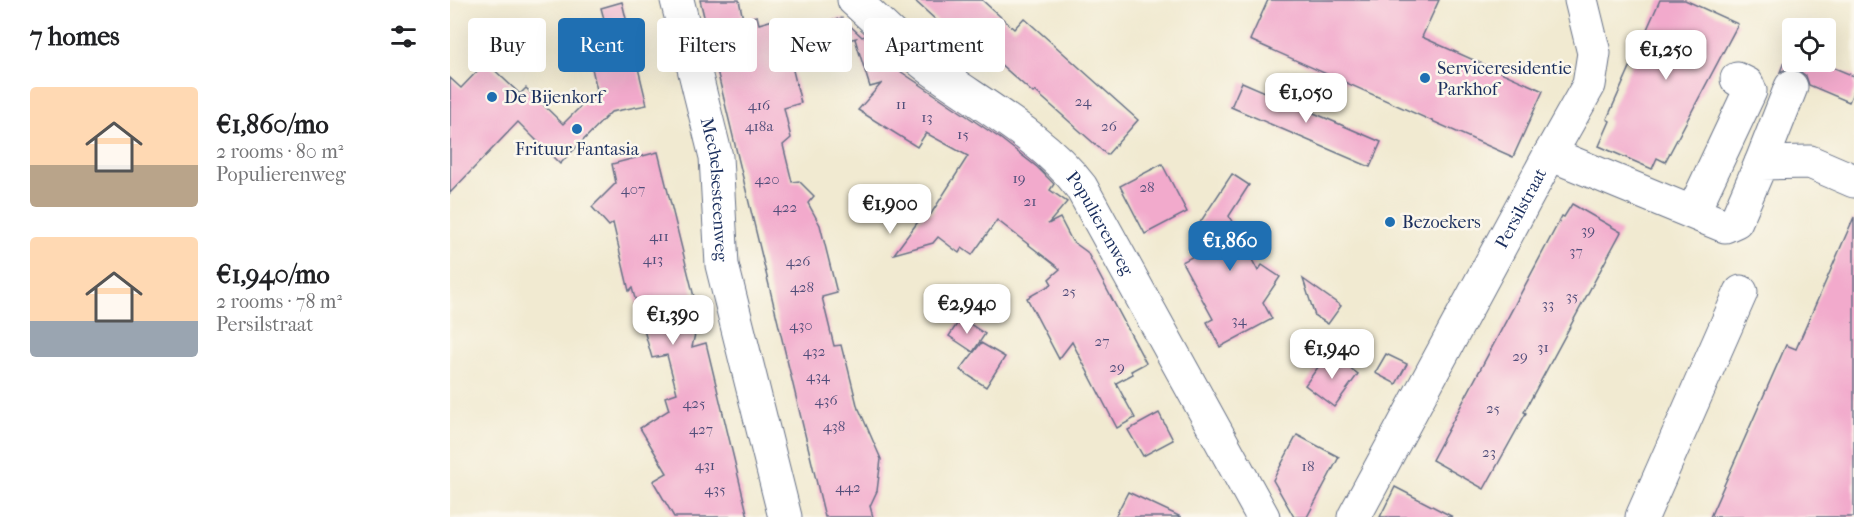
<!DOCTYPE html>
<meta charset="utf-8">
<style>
:root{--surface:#fff;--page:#f2f2f2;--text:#202124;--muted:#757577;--accent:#1f6fb2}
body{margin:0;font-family:"IM FELL French Canon",serif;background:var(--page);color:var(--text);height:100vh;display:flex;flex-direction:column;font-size:22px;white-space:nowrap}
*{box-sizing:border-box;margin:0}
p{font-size:20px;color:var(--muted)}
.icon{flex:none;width:33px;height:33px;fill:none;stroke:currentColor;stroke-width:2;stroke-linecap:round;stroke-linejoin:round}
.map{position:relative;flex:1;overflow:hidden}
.sheet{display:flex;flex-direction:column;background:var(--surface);width:450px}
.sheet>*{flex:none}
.top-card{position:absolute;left:18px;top:18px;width:570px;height:54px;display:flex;gap:12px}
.buttons{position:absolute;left:1332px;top:18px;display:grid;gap:12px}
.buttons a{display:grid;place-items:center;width:54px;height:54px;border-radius:6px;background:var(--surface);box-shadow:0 6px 24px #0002;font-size:30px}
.price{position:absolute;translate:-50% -51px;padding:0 14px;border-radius:12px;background:#fff;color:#222;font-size:20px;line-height:39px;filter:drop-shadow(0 2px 3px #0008)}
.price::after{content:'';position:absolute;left:50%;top:36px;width:18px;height:14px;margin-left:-9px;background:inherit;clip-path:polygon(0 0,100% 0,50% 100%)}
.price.current{background:var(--accent);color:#fff}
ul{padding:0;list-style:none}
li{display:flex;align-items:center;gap:18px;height:150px;padding:0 30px}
li span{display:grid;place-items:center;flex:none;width:168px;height:120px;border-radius:6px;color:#555}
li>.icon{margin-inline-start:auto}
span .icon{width:72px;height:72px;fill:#fffc;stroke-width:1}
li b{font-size:26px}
h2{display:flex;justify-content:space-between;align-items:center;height:72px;padding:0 30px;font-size:26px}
.chip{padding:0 21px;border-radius:6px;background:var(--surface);box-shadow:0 6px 24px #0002;font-size:21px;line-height:54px}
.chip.current{background:var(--accent);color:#fff}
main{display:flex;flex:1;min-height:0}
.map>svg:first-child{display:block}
</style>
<main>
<section class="sheet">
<h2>7 homes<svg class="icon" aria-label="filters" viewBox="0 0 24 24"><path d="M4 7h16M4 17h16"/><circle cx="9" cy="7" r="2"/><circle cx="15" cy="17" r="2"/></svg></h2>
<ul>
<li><span style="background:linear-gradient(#ffd9b3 65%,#b9a48a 0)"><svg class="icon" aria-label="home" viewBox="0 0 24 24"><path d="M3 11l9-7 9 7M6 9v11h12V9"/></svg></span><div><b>€1,860/mo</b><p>2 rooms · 80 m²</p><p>Populierenweg</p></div></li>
<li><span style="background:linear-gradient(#ffd9b3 70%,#9aa5b1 0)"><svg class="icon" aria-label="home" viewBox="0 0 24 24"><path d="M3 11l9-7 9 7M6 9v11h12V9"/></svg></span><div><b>€1,940/mo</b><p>2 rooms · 78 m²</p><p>Persilstraat</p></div></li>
</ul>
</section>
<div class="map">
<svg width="1404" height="517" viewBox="0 0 1404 517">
<rect width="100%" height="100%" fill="#fbf7ec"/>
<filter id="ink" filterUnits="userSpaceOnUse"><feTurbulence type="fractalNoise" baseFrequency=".0167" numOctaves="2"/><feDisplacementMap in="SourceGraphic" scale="12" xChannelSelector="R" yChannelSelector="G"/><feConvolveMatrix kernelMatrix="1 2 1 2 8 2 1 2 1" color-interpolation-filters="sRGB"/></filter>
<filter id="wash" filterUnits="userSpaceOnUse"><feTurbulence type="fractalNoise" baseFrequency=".008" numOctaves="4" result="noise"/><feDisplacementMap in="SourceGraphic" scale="24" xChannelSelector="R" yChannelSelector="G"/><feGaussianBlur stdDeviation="1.35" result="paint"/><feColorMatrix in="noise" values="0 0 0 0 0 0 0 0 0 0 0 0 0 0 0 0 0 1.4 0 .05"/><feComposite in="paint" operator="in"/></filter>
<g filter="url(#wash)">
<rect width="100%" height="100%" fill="#f1ead1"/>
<g id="blocks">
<g fill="#f2aacc">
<path d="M250 0H289L293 19 307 16 309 24 323 20 327 34 392 18 412 37 415 36 438 58 435 61 551 139 587 167 604 184 600 190 617 202 598 224 610 218 622 241 637 252 696 363 681 371 683 374 666 383 685 418 667 428 622 342 609 359 577 298 602 284 599 279 610 269 547 220 522 255 512 248 509 253 488 237 483 243 444 254 476 211 481 214 518 156 476 133 467 147 408 110 431 84 420 87 405 39 406 38 339 54 351 103 334 108 341 138 333 145 342 182 349 181 364 196 358 203 370 225 387 293 372 297 384 346 391 345 394 357 395 356 408 409H409L431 459 427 491 420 506 423 517H375Z"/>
<path d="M464 0H532L564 29 574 18 688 120 657 155 585 91 583 93 523 40 522 42 515 36 508 40Z"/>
<path d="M818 0H989L972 37 1093 91 1063 157 800 40Z"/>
<path d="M1210 0H1235L1288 24 1215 162 1207 158 1202 169 1149 146 1160 121 1157 119Z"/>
<path d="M172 2 197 105 161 112 110 164 68 122 0 193V78L11 88 36 62 70 94 76 88 113 124 147 90 132 25 154 19 151 8Z"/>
<path d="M1334 62H1370L1404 76V90L1399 102 1359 85 1356 76 1348 70 1339 68 1330 72Z"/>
<path d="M792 82 931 142 920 167 781 107Z"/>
<path d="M208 152 249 317 242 347 256 343 298 517H224L203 481 217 473 190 428 219 410 215 397 227 393 217 355 202 358 182 288 179 291 163 223 159 226 142 207 166 183 162 164Z"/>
<path d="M712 164 737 212 695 234 670 186Z"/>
<path d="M782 174 799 185 779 216 808 271 812 265 830 277 813 302 822 319 770 347 757 322 763 319 732 262 761 247 749 224Z"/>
<path d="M1122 204 1171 232 1074 412 1076 413 1034 489 982 460 1112 216 1114 217Z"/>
<path d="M1404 217V517H1260L1336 345 1346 349Z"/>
<path d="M853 279 891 306 878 324 865 316Z"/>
<path d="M511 318 535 334 523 352 499 336Z"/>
<path d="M531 343 555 357 536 387 510 370Z"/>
<path d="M879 352 908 374 884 407 855 385Z"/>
<path d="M936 354 957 364 946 384 925 373Z"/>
<path d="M709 413 723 440 693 456 678 430Z"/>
<path d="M847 435 889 457 857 517H844L823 480Z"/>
<path d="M945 487 1003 517H930Z"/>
<path d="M678 492 731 517H665Z"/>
</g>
</g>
</g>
<g filter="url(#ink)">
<use href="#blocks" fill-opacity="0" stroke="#667086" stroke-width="1.5"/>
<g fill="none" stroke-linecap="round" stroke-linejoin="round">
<defs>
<g id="minor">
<path id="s1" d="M227 0 266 157 272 265 335 517"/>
<path id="s2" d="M404 0C430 23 455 50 483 70 532 105 595 139 631 187L813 517"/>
<path d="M1100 154 1139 85 1144 53 1131 0"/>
<path d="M1311 163 1341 87"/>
<path d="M1243 212 1300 91 1297 84 1287 79"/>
<path id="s3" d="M904 517 1100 154 1275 226 1286 221 1311 163 1360 162 1404 181"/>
<path d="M1192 517 1291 292"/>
</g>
</defs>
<use href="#minor" stroke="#667086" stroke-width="35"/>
<use href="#minor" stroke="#fff" stroke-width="33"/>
</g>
</g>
<g fill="#1f6fb2" stroke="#fbf7ec" stroke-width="2">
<circle cx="975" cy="78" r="6"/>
<circle cx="42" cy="97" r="6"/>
<circle cx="127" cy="129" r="6"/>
<circle cx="940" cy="222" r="6"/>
</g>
<g text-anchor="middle" stroke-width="5" stroke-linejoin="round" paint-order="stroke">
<g font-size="15" fill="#514e7a">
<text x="633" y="106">24</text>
<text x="451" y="109">11</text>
<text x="309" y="110">416</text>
<text x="477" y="122">13</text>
<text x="309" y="131">418a</text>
<text x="659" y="131">26</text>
<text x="513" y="139">15</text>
<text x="569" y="183">19</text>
<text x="317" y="184">420</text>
<text x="697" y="192">28</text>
<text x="183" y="194">407</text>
<text x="580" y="206">21</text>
<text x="335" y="212">422</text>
<text x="1138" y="235">39</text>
<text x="209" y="241">411</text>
<text x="1126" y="256">37</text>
<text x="203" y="264">413</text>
<text x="348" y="266">426</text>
<text x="352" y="292">428</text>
<text x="619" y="296">25</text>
<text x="1122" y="301">35</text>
<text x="1098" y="309">33</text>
<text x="789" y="325">34</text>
<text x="351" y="330">430</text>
<text x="652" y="346">27</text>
<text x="1093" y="352">31</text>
<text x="364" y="356">432</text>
<text x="1070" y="361">29</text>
<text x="667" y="372">29</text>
<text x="368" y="381">434</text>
<text x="376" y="405">436</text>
<text x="244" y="408">425</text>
<text x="1043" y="413">25</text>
<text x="384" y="431">438</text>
<text x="251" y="434">427</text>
<text x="1039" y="457">23</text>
<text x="255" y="470">431</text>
<text x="858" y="471">18</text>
<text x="398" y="492">442</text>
<text x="265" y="494">435</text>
</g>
<g font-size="18" fill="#1b2f5e" stroke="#fbf7ec" text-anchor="start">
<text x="987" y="74">Serviceresidentie<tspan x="987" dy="21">Parkhof</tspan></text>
<text x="54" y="103">De Bijenkorf</text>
<text x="127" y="155" text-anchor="middle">Frituur Fantasia</text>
<text x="952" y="228">Bezoekers</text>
</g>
<g font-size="18" fill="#1b2f5e" stroke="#fbf7ec">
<text dy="6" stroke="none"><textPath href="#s1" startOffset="194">Mechelsesteenweg</textPath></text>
<text dy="6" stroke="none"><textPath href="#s3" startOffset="351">Persilstraat</textPath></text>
<text dy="6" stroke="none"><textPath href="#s2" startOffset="336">Populierenweg</textPath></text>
</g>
</g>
</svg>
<div class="buttons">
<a><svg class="icon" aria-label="locate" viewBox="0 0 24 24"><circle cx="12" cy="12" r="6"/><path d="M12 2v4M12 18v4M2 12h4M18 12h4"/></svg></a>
</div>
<b class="price" style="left:1216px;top:81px">€1,250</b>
<b class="price" style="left:856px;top:124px">€1,050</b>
<b class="price" style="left:440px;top:235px">€1,900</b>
<b class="price current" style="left:780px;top:272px">€1,860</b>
<b class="price" style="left:517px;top:335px">€2,940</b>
<b class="price" style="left:223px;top:346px">€1,390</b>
<b class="price" style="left:882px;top:380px">€1,940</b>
<div class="top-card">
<a class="chip">Buy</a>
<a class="chip current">Rent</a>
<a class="chip">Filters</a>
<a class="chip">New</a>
<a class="chip">Apartment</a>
</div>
</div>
</main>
